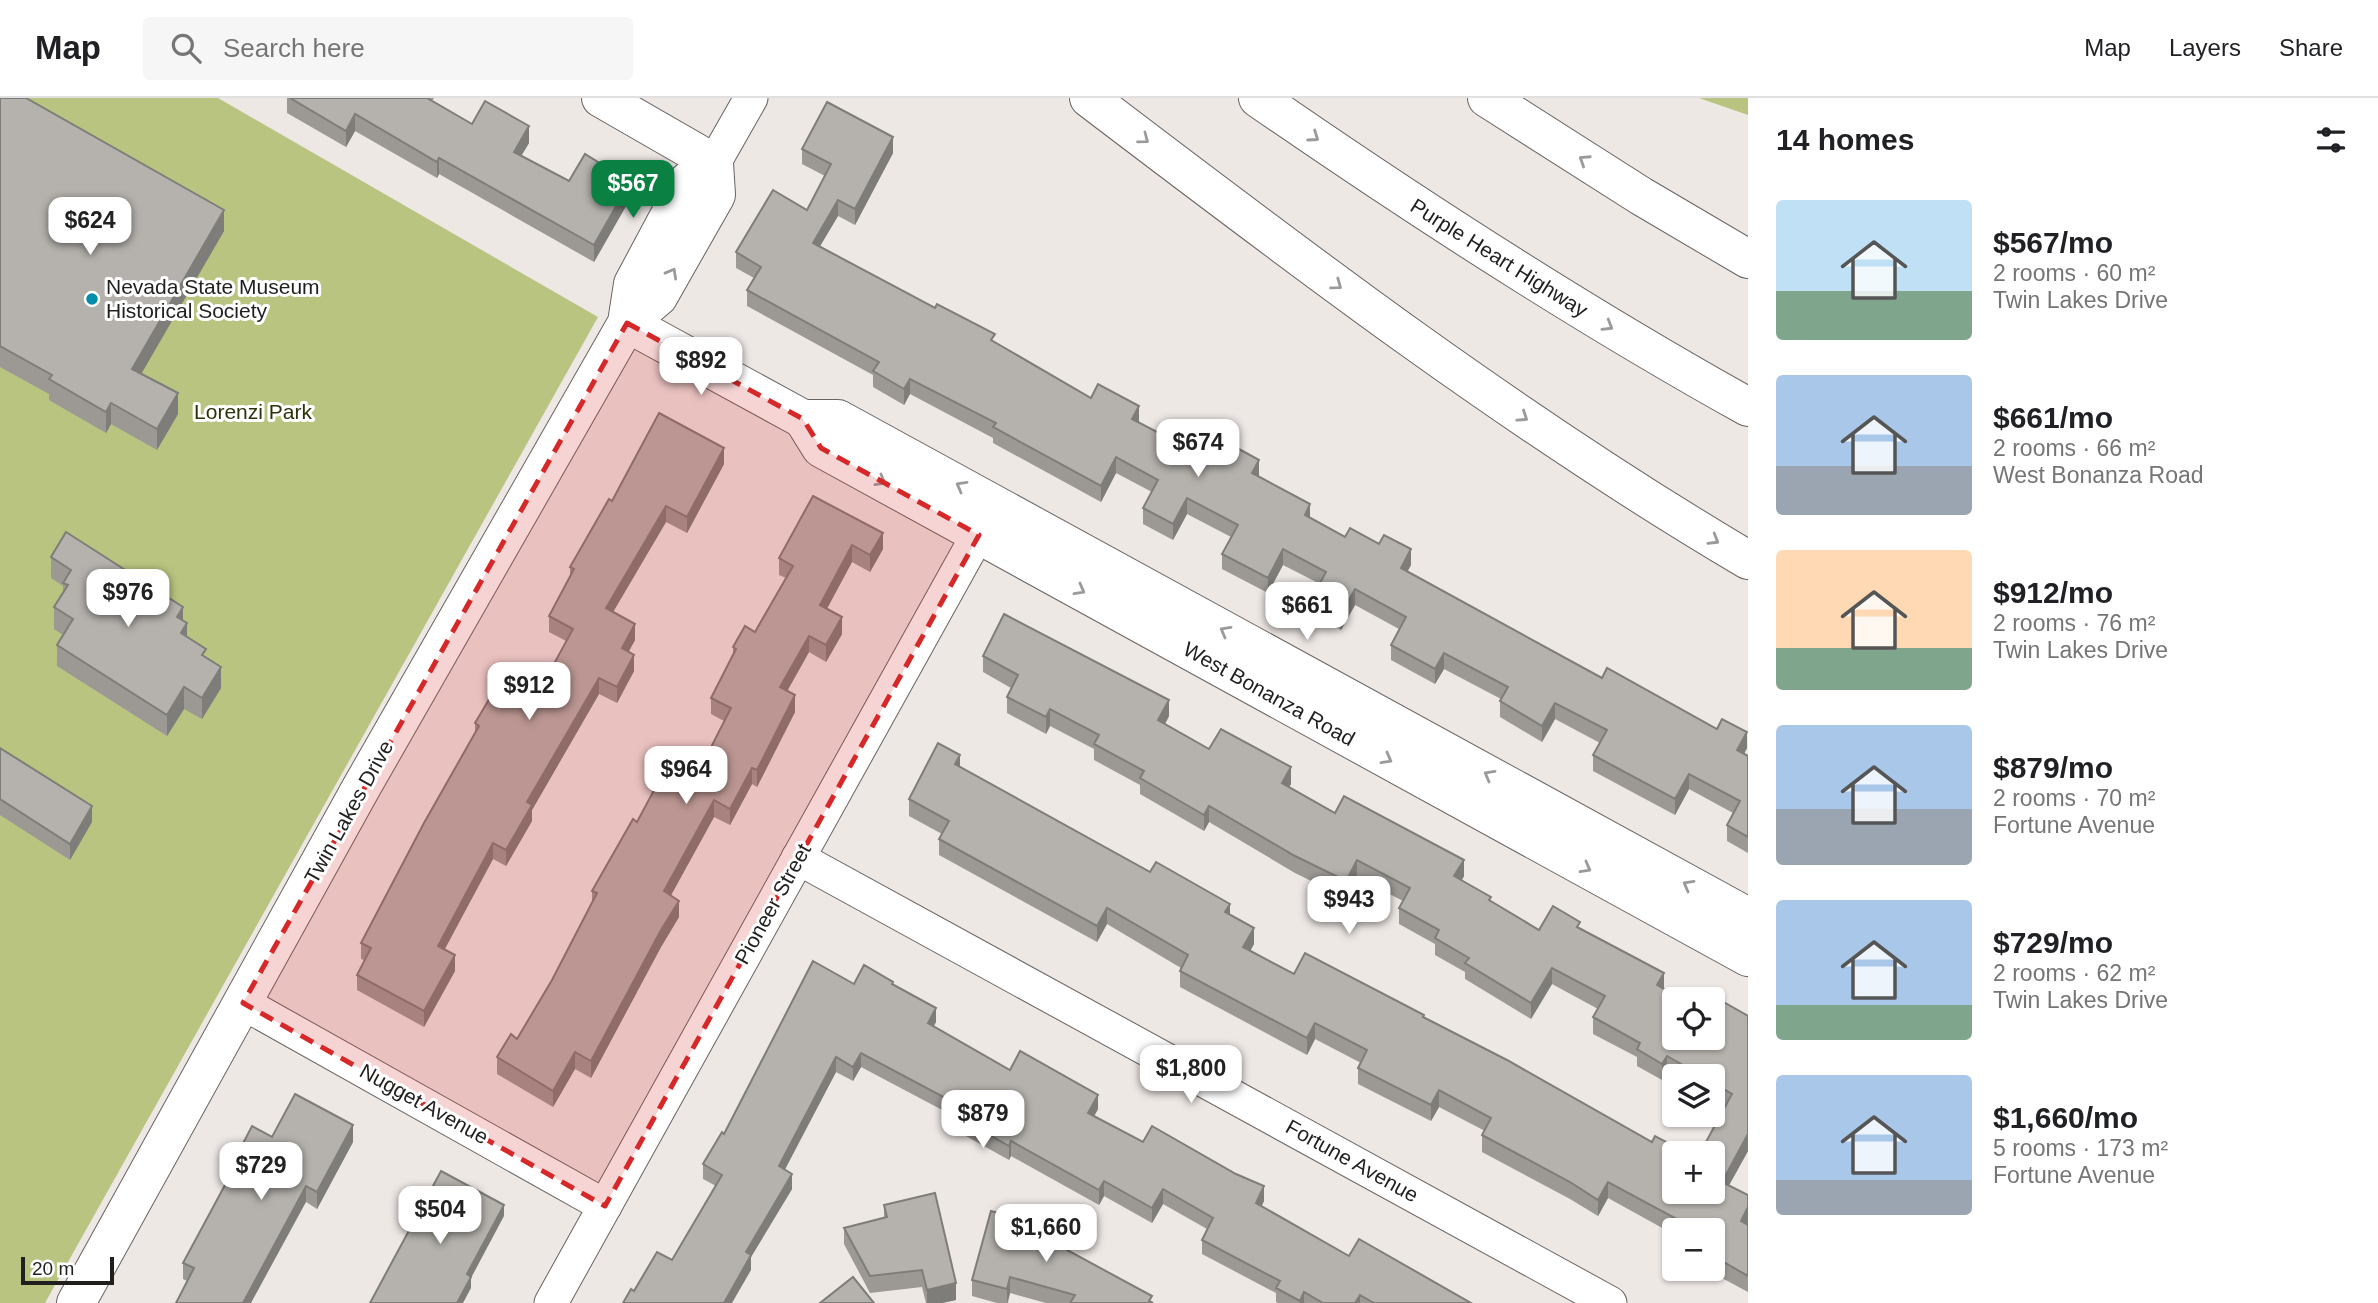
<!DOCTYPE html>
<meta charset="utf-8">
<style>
:root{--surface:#fff;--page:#f6f6f6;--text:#202124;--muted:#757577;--line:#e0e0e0;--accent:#0b8043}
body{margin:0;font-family:Helvetica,sans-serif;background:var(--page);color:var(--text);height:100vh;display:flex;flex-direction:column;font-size:26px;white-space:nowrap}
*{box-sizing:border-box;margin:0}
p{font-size:23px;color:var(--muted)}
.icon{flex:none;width:38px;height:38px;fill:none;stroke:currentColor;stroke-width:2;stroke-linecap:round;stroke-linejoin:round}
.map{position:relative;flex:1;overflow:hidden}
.sheet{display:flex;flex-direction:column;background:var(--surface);width:630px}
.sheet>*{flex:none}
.fabs{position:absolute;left:1662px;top:889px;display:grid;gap:14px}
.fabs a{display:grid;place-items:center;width:63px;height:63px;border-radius:7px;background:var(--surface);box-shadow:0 2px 5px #0004;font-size:35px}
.scale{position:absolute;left:21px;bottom:18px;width:93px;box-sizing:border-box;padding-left:7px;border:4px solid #211f1e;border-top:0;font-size:19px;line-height:24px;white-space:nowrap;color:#211f1e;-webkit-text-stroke:5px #fff;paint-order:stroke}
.price{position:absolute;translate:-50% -60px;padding:0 16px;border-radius:14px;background:#fff;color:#222;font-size:23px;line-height:46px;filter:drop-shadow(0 2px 4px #0008)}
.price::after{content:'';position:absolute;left:50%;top:42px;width:21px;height:16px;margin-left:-10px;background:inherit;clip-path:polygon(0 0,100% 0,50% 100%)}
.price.on{background:var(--accent);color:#fff}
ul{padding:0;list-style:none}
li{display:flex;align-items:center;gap:21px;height:175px;padding:0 28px}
li span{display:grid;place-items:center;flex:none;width:196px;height:140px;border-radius:7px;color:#555}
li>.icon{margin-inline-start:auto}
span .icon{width:84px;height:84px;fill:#fffc;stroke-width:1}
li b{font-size:30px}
h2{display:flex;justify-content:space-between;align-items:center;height:84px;padding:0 28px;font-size:30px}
header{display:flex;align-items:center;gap:42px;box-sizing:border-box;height:98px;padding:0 35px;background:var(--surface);border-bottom:2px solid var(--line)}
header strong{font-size:33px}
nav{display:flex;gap:38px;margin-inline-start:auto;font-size:24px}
.search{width:490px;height:63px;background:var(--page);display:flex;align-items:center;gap:18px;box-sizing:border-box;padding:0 24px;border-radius:7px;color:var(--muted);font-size:26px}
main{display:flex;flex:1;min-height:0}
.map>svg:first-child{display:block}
</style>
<header>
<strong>Map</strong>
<div class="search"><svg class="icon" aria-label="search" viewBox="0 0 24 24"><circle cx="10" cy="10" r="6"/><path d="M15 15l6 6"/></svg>Search here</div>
<nav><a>Map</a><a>Layers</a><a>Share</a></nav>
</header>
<main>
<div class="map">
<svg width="1748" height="1205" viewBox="0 0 1748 1205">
<rect width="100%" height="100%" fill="#eee8e5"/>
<g fill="#b9c480">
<path d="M0 0H218L598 219 45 1205H0Z"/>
<path d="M1699 0H1748V17Z"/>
</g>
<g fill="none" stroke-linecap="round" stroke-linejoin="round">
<defs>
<g id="minor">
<path d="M714 65 751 0"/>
<path d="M798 760 1610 1205"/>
<path d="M243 905 605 1108"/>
<path d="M551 1205 990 415"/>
</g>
<g id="tertiary">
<path d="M601 0 714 65"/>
<path d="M627 225 803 321H838L1748 819"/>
<path d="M627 225 658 199 716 97 714 65"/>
<path d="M803 321 821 350 1748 859"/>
<path d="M76 1205 361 690 627 225 633 186 688 83 714 65"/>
</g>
<g id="motorway">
<path d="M1089 0C1303 163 1516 325 1748 462"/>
<path d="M1258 0C1417 110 1579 215 1748 309"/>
<path d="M1487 0 1641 98 1748 161"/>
</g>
</defs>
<use href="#minor" stroke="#686361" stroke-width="35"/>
<use href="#tertiary" stroke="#686361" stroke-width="40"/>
<use href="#motorway" stroke="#686361" stroke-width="40"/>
<use href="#minor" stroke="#fff" stroke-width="33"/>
<use href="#tertiary" stroke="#fff" stroke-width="38"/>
<use href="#motorway" stroke="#fff" stroke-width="38"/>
</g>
<g fill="#9c9995">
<path d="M0 0 224 133 141 275 178 316 157 352 111 326 106 335 49 302V296L0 269Z"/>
<path d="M287 0H434L432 3 472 26 529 45 521 58 569 83 630 101 594 164 439 76 437 80 355 33 346 49 287 15Z"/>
<path d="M802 51 893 55 855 127 838 118 820 148 995 244 1091 300 1139 324 1178 345 1209 356 1259 377V379L1310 420 1345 439 1411 467 1407 473 1602 580 1747 650 1744 656 1748 658V755L1727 743V727L1733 715 1689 691 1675 717 1593 673V657L1600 645 1555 621 1542 644 1500 619V603L1501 601 1444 571 1435 586 1391 562V547L1399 531 1355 507 1341 532 1312 516V500L1320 486 1283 467 1268 495 1222 471V456L1231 439 1187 416 1173 442 1143 426V410L1152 394 1116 375 1101 404 993 345V340L910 296 904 307 873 289V277L747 208V192L754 180 736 170V154L807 112 825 78 802 66Z"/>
<path d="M724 366 687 435 666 424 613 514 635 542 628 554 634 573 617 605 599 596 532 712V723L506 768 493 761 444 851 455 873 424 929 357 892V877L364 862 361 861V845L475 635V625L549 575 566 543 549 534V518L570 480V469Z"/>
<path d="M813 398 883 451 870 474 852 464 827 511 842 536 826 564 809 554 787 593 795 614 757 689 752 686 730 727 714 719 671 797 679 819 661 849 591 980 575 971 553 1009 497 976V959L517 941 552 882 592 804V793L637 724 702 667 724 623 711 616V600L733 557V549L755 534 786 480 779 477V460Z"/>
<path d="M51 459 183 522 187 539 206 560 221 590 202 621 184 611 167 638 57 568V547L63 537 54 531V509L63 495V488L51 480Z"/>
<path d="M983 558 1169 618 1165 626 1209 651 1291 686 1289 689 1335 715 1464 778 1462 782 1491 803 1539 832 1580 830 1664 891 1675 940 1748 918V1053L1729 1087 1748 1097V1194L1720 1179 1718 1183 1696 1171H1713V1132H1675V1137L1608 1100 1598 1118 1570 1101 1482 1054V1037L1485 1033 1439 1009 1431 1023 1358 986V970L1361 965 1315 941 1307 957 1180 889V873L1181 870 1107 826 1097 844 939 757V741L942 736 909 718V701L960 669 1230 817 1254 846 1250 853 1294 876 1424 919 1713 1094 1725 1009 1713 1002V978L1675 979 1667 974 1662 982 1637 968V959L1593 936V919L1598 911 1552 886 1531 921 1465 881V874L1435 857V846L1399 826V810L1403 803 1357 779 1346 800 1295 775 1209 724 1204 733 1140 696V687L1094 662V651L1050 628 1046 636 1007 615V599L1011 590 983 574Z"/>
<path d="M0 650 92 724 70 762 0 717Z"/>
<path d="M854 886 893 887 936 924 933 928 1010 972 1098 1011 1094 1018 1143 1044 1264 1103 1261 1109 1349 1158 1471 1205H1278L1276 1204V1195L1202 1156V1142L1207 1131 1163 1106 1152 1125 1104 1098 1099 1107 1011 1058 1009 1062 946 1027V1014L861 969 853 983 836 974 784 1072 792 1091 751 1159V1172L634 1193 672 1162 716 1088 703 1081V1066L724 1036Z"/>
<path d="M272 1039 353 1044 317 1111 306 1104 187 1183 183 1181V1165L236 1067V1059Z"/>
<path d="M884 1107 956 1202 942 1205H926L922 1189 870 1195 844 1146V1130L884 1120Z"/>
<path d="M1052 1144 1068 1153 1153 1205H1046L1010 1195 1008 1205H997L972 1198V1182Z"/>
</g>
<g fill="#7f7d79">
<path d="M355 16V33L346 49V33Z"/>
<path d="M529 28V45L514 70V54Z"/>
<path d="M893 39V55L855 127V111Z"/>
<path d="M439 60V76L437 80V64Z"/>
<path d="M630 84V101L594 164V147Z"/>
<path d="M838 102V118L813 160V145Z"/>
<path d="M224 112V133L132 292V271Z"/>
<path d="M910 281V296L904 307V291Z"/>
<path d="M178 295V316L157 352V331Z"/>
<path d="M111 305V326L106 335V314Z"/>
<path d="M1139 308V324L1132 337V321Z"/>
<path d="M724 350V366L687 435V419Z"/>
<path d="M1116 359V375L1101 404V388Z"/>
<path d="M1259 362V377L1252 391V375Z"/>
<path d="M1187 400V416L1173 442V426Z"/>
<path d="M1310 406V422L1305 417Z"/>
<path d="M666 408V424L606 526V510Z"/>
<path d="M883 435V451L870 474V457Z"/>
<path d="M852 447V464L820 523V507Z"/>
<path d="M1283 451V467L1268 495V480Z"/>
<path d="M1411 451V467L1401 486V470Z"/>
<path d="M1355 491V507L1341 532V516Z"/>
<path d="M183 509V530L177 519Z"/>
<path d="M842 519V536L826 564V547Z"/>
<path d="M187 525V546L181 535Z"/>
<path d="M635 526V542L622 566V550Z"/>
<path d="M809 538V554L780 606V589Z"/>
<path d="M1444 555V571L1435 586V571Z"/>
<path d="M634 557V573L617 605V589Z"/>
<path d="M221 569V590L202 621V600Z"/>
<path d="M599 580V596L532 712V723L506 768V752L527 704Z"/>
<path d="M184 589V611L167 638V617Z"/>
<path d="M795 597V614L757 689V672Z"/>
<path d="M1169 602V618L1158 639V622Z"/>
<path d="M1555 605V621L1542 644V628Z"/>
<path d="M1050 611V628L1046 636V619Z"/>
<path d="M1747 634V650L1737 668V652Z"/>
<path d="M960 657V673L955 666Z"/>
<path d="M1291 669V686L1282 701V685Z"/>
<path d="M752 670V686L730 727V711Z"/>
<path d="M1689 676V691L1675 717V701Z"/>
<path d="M714 702V719L664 810V793Z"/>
<path d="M92 708V724L70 762V746Z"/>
<path d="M1209 708V724L1204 733V717Z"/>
<path d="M493 745V761L438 864V848Z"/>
<path d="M1357 762V779L1346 800V783Z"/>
<path d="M1464 762V778L1454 795V778Z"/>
<path d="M679 803V819L661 849 591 980V963L661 832Z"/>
<path d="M1230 806V823L1225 814Z"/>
<path d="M1107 810V826L1097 844V828Z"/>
<path d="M1254 830V846L1243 866V849Z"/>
<path d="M455 857V873L424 929V913Z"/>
<path d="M1552 870V886L1531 921V905Z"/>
<path d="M1664 875V892L1657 887Z"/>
<path d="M936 910V924L928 940V925Z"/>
<path d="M1315 925V941L1307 957V940Z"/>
<path d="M575 954V971L553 1009V993Z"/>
<path d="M861 955V969L853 983V969Z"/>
<path d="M1667 958V974L1662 982V966Z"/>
<path d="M836 959V974L779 1083V1068Z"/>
<path d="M1439 992V1009L1431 1023V1007Z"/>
<path d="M1098 997V1011L1088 1029V1015Z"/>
<path d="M353 1027V1044L317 1111V1094Z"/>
<path d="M1748 1036V1053L1722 1100V1084Z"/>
<path d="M1011 1043V1058L1009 1062V1048Z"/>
<path d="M792 1076V1091L751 1159V1172L732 1205H724L746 1154Z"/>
<path d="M1104 1083V1098L1099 1107V1092Z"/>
<path d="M1608 1084V1100L1598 1118V1102Z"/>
<path d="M306 1088V1104L251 1205H243Z"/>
<path d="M1264 1088V1103L1256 1120V1105Z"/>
<path d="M1163 1091V1106L1152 1125V1110Z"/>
<path d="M504 1107V1118L471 1180V1190L463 1205H457L467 1176Z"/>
<path d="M1748 1109V1126L1741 1139V1123Z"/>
<path d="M1720 1162V1179L1718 1183V1166Z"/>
<path d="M1010 1179V1195L1007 1205V1191Z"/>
<path d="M956 1185V1202L942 1205H927V1192Z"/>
<path d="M1304 1194V1205H1300V1203Z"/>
<path d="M1360 1197V1205H1355Z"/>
</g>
<g fill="#b5b2ad" stroke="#7f7d79" stroke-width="2">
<path d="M0 0H26L224 112 132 271 178 295 157 331 111 305 106 314 49 281 52 277 0 248Z"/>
<path d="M290 0H427L472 26 485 3 529 28 514 54 569 83 585 56 630 84 594 147 439 60 437 64 355 16 346 33Z"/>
<path d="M827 4 893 39 855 111 838 102 813 145 935 210 937 206 995 236 991 242 1091 300 1098 286 1139 308 1132 321 1178 345 1180 341 1209 356 1217 339 1259 362 1252 375 1310 406 1305 417 1345 439 1350 430 1379 446 1384 437 1411 451 1401 470 1602 580 1607 570 1717 631 1722 621 1747 634 1737 652 1748 658V739L1727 727 1740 703 1689 676 1675 701 1593 657 1607 632 1555 605 1542 628 1500 603 1508 589 1444 555 1435 571 1391 547 1406 519 1355 491 1341 516 1312 500 1326 474 1283 451 1268 480 1222 456 1238 427 1187 400 1173 426 1143 410 1158 382 1116 359 1101 388 993 329 996 325 910 281 904 291 873 273 879 264 747 192 761 169 736 154 773 92 807 112 831 66 802 51Z"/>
<path d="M659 315 724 350 687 419 666 408 606 510 635 526 622 550 634 557 617 589 599 580 527 704 532 707 506 752 493 745 438 848 455 857 424 913 357 877 371 850 361 845 424 725 479 628 475 625 494 593 509 602 531 565 549 575 573 531 549 518 574 471 570 469 609 401 612 403Z"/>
<path d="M813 398 883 435 870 457 852 447 820 507 842 519 826 547 809 538 780 589 795 597 757 672 752 670 730 711 714 702 664 793 679 803 661 832 591 963 575 954 553 993 497 959 511 936 517 941 552 882 597 795 592 793 633 721 637 724 675 653 702 667 731 610 711 600 736 551 733 549 745 528 755 534 793 468 779 460Z"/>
<path d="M66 434 183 509 177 519 187 525 181 535 206 551 202 557 221 569 202 600 184 589 167 617 57 547 73 521 54 509 68 487 63 485 71 472 51 459Z"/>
<path d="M1004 516 1169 602 1158 622 1209 651 1221 631 1291 669 1282 685 1335 715 1344 698 1464 762 1454 778 1491 799 1489 802 1539 832 1553 808 1580 824 1577 829 1664 875 1657 887 1681 901H1675V940H1713V912L1720 902 1748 918V1036L1722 1084 1748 1097V1109L1741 1123 1748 1127V1178L1720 1162 1718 1166 1713 1164V1132H1697L1608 1084 1598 1102 1570 1084 1482 1037 1491 1020 1439 992 1431 1007 1358 970 1367 952 1315 925 1307 940 1180 873 1188 857 1107 810 1097 828 939 741 949 723 909 701 938 645 960 657 955 666 1150 774 1156 764 1230 806 1225 814 1254 830 1243 849 1294 876 1305 855 1424 917 1423 919 1507 962 1652 1044 1655 1038 1687 1055H1675V1094H1713V1055H1700L1732 996 1713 985V978H1702L1667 958 1662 966 1637 951 1640 945 1593 919 1605 898 1552 870 1531 905 1465 865 1469 860 1435 840 1439 832 1399 810 1410 790 1357 762 1346 783 1295 758 1209 708 1204 717 1140 680 1144 673 1094 646 1099 637 1050 611 1046 619 1007 599 1018 577 983 558Z"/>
<path d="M0 650 92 708 70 746 0 701Z"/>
<path d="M813 863 854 886 864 867 893 884 892 886 936 910 928 925 1010 972 1020 953 1098 997 1088 1015 1143 1044 1152 1028 1236 1076 1264 1088 1256 1105 1349 1158 1359 1141 1471 1205H1374L1360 1197 1355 1205H1323L1304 1194 1300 1203 1276 1190 1280 1183 1202 1142 1213 1120 1163 1091 1152 1110 1104 1083 1099 1092 1011 1043 1009 1048 946 1012 951 1003 861 955 853 969 836 959 779 1068 792 1076 746 1154 751 1157 724 1205H623L631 1191 634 1193 657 1154 672 1162 722 1077 703 1066 722 1034 724 1036Z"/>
<path d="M295 996 353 1027 317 1094 306 1088 243 1205H176L194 1170 183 1165 239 1061 236 1059 252 1028 272 1039Z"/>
<path d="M441 1073 504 1107 467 1176 471 1179 457 1205H370Z"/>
<path d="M935 1095 956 1185 927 1192 922 1172 870 1178 844 1130 887 1119 884 1107Z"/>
<path d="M991 1113 1052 1130 1049 1143 1068 1148 1067 1152 1152 1198 1149 1203 1153 1205H1070L1075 1197 1010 1179 1007 1191 972 1182Z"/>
<path d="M853 1179 874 1205H820Z"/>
</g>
<defs><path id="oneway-chevron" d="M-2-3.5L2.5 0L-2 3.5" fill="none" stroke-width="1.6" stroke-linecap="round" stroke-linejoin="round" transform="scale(1.75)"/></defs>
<g stroke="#9b9a9a">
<use href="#oneway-chevron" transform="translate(1314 39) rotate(35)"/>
<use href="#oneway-chevron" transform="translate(1144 41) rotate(37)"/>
<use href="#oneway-chevron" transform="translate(1584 62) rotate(-147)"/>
<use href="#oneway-chevron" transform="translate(672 175) rotate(-61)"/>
<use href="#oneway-chevron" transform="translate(1337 187) rotate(36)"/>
<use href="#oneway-chevron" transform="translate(1608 228) rotate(31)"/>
<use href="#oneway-chevron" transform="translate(1523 319) rotate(34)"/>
<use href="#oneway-chevron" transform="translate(881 383) rotate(29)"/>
<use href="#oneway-chevron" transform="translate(961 388) rotate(-151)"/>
<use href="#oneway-chevron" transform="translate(1714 442) rotate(31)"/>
<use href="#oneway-chevron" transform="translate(1080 492) rotate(29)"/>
<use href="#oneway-chevron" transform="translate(1225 533) rotate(-151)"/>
<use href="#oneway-chevron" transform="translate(1387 661) rotate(29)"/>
<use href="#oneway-chevron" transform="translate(1489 677) rotate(-151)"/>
<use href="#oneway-chevron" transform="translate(1586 770) rotate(29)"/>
<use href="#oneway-chevron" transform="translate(1688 787) rotate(-151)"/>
</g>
<path fill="#d62828" fill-opacity="0.2" stroke="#d62828" stroke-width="5" stroke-dasharray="14 9" stroke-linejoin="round" d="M627 225 803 321 821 350 979 437 605 1108 243 905Z"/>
<circle fill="#008eaa" stroke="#fff" stroke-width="2.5" cx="92" cy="201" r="7"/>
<g text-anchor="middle" stroke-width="6" stroke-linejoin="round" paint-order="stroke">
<g font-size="21" fill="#211f1e" stroke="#fff">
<text transform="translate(1499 160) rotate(32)" y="7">Purple Heart Highway</text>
<text transform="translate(1269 596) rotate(29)" y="7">West Bonanza Road</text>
<text transform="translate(349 714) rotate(-61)" y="7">Twin Lakes Drive</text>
<text transform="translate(773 806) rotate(-61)" y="7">Pioneer Street</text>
<text transform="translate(424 1006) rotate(29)" y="7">Nugget Avenue</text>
<text transform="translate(1352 1063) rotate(29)" y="7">Fortune Avenue</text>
</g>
<g font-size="21" fill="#211f1e" stroke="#fff" text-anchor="start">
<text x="106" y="196">Nevada State Museum<tspan x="106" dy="24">Historical Society</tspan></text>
</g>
<g font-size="21" fill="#2d3209" stroke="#fff">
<text x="253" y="321">Lorenzi Park</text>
</g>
</g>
</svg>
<div class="fabs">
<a><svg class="icon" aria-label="locate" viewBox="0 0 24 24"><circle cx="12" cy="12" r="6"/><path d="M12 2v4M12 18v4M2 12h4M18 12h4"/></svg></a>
<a><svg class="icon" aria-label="layers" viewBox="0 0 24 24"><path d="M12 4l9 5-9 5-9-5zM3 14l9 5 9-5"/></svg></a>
<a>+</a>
<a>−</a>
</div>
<div class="scale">20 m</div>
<b class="price on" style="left:633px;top:122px">$567</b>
<b class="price" style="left:90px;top:159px">$624</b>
<b class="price" style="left:701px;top:299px">$892</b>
<b class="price" style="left:1198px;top:381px">$674</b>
<b class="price" style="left:128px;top:531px">$976</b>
<b class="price" style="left:1307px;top:544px">$661</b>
<b class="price" style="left:529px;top:624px">$912</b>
<b class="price" style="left:686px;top:708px">$964</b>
<b class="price" style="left:1349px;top:838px">$943</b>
<b class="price" style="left:1191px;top:1007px">$1,800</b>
<b class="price" style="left:983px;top:1052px">$879</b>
<b class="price" style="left:261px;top:1104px">$729</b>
<b class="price" style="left:440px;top:1148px">$504</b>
<b class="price" style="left:1046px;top:1166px">$1,660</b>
</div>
<section class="sheet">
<h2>14 homes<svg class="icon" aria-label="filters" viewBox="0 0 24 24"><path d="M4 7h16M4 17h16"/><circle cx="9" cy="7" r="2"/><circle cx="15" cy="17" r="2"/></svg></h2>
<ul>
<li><span style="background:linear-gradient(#bfe0f5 65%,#7fa58c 0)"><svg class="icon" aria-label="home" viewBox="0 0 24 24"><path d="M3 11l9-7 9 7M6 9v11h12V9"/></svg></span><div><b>$567/mo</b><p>2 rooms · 60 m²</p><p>Twin Lakes Drive</p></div></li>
<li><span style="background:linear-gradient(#a9c7e8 65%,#9aa5b1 0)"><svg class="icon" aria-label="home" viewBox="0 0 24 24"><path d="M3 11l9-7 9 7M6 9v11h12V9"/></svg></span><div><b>$661/mo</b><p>2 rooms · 66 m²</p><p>West Bonanza Road</p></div></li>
<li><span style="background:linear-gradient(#ffd9b3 70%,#7fa58c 0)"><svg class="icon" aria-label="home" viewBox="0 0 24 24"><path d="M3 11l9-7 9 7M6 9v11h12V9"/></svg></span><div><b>$912/mo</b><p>2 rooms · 76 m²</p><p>Twin Lakes Drive</p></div></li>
<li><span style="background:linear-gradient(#a9c7e8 60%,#9aa5b1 0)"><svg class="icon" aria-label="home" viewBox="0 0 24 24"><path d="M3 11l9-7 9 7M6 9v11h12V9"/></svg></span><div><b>$879/mo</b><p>2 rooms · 70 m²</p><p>Fortune Avenue</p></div></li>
<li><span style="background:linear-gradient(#a9c7e8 75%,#7fa58c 0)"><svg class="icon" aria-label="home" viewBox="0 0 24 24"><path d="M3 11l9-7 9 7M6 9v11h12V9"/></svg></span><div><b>$729/mo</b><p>2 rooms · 62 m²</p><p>Twin Lakes Drive</p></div></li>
<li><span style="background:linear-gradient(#a9c7e8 75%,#9aa5b1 0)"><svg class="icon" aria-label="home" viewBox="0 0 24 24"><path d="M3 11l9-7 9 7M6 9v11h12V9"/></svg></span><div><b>$1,660/mo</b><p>5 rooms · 173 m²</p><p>Fortune Avenue</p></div></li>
</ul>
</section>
</main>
